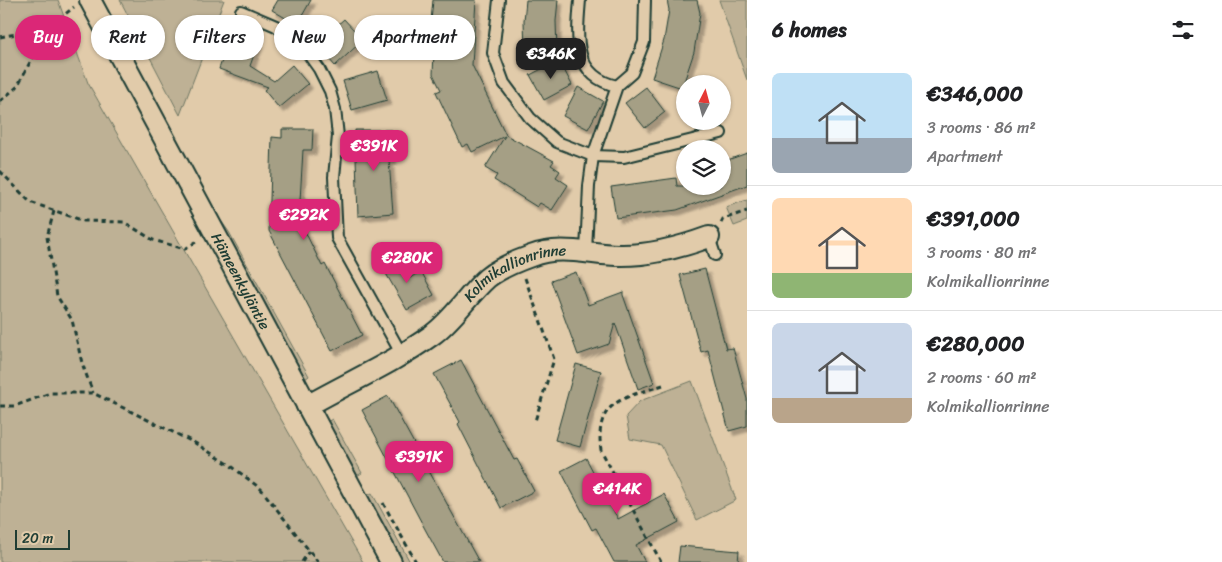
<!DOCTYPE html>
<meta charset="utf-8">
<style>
:root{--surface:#fff;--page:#f2f2f2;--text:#202124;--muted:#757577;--line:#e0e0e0;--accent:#db2777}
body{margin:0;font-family:Sriracha,sans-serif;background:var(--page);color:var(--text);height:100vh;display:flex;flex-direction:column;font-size:19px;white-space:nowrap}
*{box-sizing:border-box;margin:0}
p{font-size:16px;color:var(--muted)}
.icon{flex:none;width:28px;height:28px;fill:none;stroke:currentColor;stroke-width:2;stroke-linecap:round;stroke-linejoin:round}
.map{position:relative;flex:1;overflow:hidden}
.drawer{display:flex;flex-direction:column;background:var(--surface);width:475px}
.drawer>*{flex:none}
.hud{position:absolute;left:15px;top:15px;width:475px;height:45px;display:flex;gap:10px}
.needle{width:32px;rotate:6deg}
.controls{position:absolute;left:676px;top:75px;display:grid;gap:10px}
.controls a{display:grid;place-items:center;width:55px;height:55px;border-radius:50%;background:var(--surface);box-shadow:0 1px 4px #0004;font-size:25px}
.scale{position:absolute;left:15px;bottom:12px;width:55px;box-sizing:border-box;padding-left:5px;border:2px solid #1f3d34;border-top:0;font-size:14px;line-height:18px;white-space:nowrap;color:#1f3d34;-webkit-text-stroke:4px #e1cbaa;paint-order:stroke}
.price{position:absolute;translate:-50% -42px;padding:0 11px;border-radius:10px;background:var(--accent);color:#fff;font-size:16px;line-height:32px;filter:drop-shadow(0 1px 2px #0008)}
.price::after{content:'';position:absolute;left:50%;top:30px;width:15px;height:11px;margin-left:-8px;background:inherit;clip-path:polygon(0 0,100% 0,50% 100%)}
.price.selected{background:#222;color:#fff}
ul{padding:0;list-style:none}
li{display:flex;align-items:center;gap:15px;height:125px;padding:0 25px}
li+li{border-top:1px solid var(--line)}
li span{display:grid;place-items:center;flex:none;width:140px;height:100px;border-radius:8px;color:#555}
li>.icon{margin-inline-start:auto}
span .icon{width:60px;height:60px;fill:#fffc;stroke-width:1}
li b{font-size:21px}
h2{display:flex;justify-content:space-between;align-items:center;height:60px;padding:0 25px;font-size:21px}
.pill{padding:0 18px;border-radius:22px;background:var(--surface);box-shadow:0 1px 4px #0004;font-size:18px;line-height:45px}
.pill.selected{background:var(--accent);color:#fff}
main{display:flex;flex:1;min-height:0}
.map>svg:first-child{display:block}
</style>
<main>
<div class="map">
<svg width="747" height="562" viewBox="0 0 747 562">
<defs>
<filter id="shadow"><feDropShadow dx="4.5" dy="4.5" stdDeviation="1" flood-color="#0004"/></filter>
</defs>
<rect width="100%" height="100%" fill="#e1cbaa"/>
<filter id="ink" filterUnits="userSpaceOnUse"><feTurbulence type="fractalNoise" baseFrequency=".02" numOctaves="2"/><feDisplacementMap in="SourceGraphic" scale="10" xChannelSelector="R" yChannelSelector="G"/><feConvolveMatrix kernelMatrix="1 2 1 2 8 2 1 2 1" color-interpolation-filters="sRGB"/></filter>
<g filter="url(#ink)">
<g fill="#beb195" stroke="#6e7764">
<path d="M0 0H58L88 83 363 562H0Z"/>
<path d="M120 0H224L180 115Z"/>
<path d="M719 0H747V80Z"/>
<path d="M747 200V221L734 226 726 207Z"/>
<path d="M212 208 229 232 309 376 301 382Z"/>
<path d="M692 381 736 500 697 520 661 445 630 439 626 416 640 401Z"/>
<path d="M332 419 362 473 353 478 324 424Z"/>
<path d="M372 493 410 562H400L364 497Z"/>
</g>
<g fill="#a59f85" stroke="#1f3d34" filter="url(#shadow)">
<path d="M278 0H311L297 25 272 10Z"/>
<path d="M433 0H476L472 65 506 135 554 161 551 165 560 171 556 177 568 185 552 210 540 203 537 207 494 180 497 175 485 168 505 136 472 152 468 144 462 147 436 92 441 90 433 74 434 52H428Z"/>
<path d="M526 0H558L556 21 557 52 525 53 524 21Z"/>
<path d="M667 0H697L700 13 694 52 682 88 652 78 664 40 669 10Z"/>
<path d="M344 19 363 40 335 66 316 44Z"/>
<path d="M231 34 258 43 250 66 274 81 292 65 308 84 279 108 264 90 268 87 219 69Z"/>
<path d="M559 60 572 85 544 100 530 75Z"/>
<path d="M378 71 387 100 352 110 343 81Z"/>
<path d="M578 87 603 101 588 129 563 116Z"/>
<path d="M646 87 665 112 645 128 625 103Z"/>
<path d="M282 129H313L312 150H303L300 201H290L322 266 325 264 362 335 332 351 269 231 272 137 282 138Z"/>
<path d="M355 130H392V160H389L393 213 358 216Z"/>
<path d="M747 153V185L677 210 616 218 611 187 676 178 677 186H722V162Z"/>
<path d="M398 256 410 278 421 271 434 295 407 310 381 265Z"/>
<path d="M705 269 726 349 733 348 747 399V426L729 431 708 350 701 352 680 275Z"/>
<path d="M576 272 588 305 623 292V295L654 383 638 389 615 323 609 344 578 355 551 281Z"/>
<path d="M461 360 514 460 517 459 534 491 501 508 458 424 460 422 434 374Z"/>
<path d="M576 364 601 371 580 447 555 440Z"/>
<path d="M388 396 463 533 479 562H443L425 529 362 410Z"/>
<path d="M586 458 618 519 664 494 679 522 636 545 645 562H614L596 528 592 530 561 471Z"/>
<path d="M680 546 739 551 738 562H678Z"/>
</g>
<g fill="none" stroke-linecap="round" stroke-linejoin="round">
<defs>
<g id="service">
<path d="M499 0 493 53 504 83 530 118 557 142 593 156 624 157 721 133"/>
<path d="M580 0C577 36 572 76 617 86"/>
<path d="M241 11 276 26 304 48 319 69 330 91 335 109 338 136 334 177 337 238 402 355"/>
<path d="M709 237 715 255"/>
<path d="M586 252 589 186 593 156 617 86 632 73 644 42 645 0"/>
</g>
<g id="minor">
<path id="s1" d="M90 0 391 562"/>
<path id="s2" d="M307 406C349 382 393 363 432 335 454 319 467 296 487 278 498 269 517 261 531 256 560 245 587 254 617 255 648 256 679 248 709 237"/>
</g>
</defs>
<use href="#service" stroke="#1f3d34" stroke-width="14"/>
<use href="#minor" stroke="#1f3d34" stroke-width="24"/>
<g stroke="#1f3d34" stroke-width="3" stroke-dasharray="5 4" stroke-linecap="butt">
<path d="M0 37 48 28 74 7"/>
<path d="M0 101 17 87 48 28"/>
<path d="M0 171 30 202 84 221 124 222 153 240 185 249 199 240"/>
<path d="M54 211 47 237 57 296 72 320 82 363 93 393"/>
<path d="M721 223 723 219 747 211"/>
<path d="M525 278 554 359 535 421"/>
<path d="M0 406H15L50 393H93L195 443 230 465 261 489 318 562"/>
<path d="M383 503 416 562"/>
<path d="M302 562 309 551"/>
<path d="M661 562 601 450C594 400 625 398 663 385"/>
</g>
<use href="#service" stroke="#e1cbaa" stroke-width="10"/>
<use href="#minor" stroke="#e1cbaa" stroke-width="20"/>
</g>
</g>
<g text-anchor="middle" stroke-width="4" stroke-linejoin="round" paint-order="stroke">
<g font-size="15" fill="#1f3d34" stroke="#e1cbaa">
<text dy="5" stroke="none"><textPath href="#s2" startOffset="251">Kolmikallionrinne</textPath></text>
<text dy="5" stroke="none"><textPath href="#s1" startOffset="319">Hämeenkyläntie</textPath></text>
</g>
</g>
</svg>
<div class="controls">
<a><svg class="needle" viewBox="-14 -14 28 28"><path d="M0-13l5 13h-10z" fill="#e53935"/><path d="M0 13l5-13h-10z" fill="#757577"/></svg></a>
<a><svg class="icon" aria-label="layers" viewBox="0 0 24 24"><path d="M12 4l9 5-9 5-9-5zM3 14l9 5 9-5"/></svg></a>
</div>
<div class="scale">20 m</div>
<b class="price selected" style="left:551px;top:80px">€346K</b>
<b class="price" style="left:374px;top:172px">€391K</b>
<b class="price" style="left:304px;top:241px">€292K</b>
<b class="price" style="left:407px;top:284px">€280K</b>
<b class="price" style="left:419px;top:483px">€391K</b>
<b class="price" style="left:617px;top:515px">€414K</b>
<div class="hud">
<a class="pill selected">Buy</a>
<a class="pill">Rent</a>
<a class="pill">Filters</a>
<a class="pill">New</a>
<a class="pill">Apartment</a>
</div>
</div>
<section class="drawer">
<h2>6 homes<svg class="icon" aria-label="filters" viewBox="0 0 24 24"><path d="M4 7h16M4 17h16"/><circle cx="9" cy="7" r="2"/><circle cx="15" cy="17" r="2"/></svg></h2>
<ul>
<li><span style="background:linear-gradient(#bfe0f5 65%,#9aa5b1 0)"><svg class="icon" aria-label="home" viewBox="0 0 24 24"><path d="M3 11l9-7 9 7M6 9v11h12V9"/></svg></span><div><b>€346,000</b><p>3 rooms · 86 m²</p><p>Apartment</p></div></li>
<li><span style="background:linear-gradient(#ffd9b3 75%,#8fb573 0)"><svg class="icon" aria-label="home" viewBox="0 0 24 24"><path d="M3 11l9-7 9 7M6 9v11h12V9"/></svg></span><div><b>€391,000</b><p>3 rooms · 80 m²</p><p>Kolmikallionrinne</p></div></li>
<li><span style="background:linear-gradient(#c9d6e8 75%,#b9a48a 0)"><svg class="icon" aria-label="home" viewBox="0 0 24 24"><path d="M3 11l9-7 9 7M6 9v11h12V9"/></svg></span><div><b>€280,000</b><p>2 rooms · 60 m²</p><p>Kolmikallionrinne</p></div></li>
</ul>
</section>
</main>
